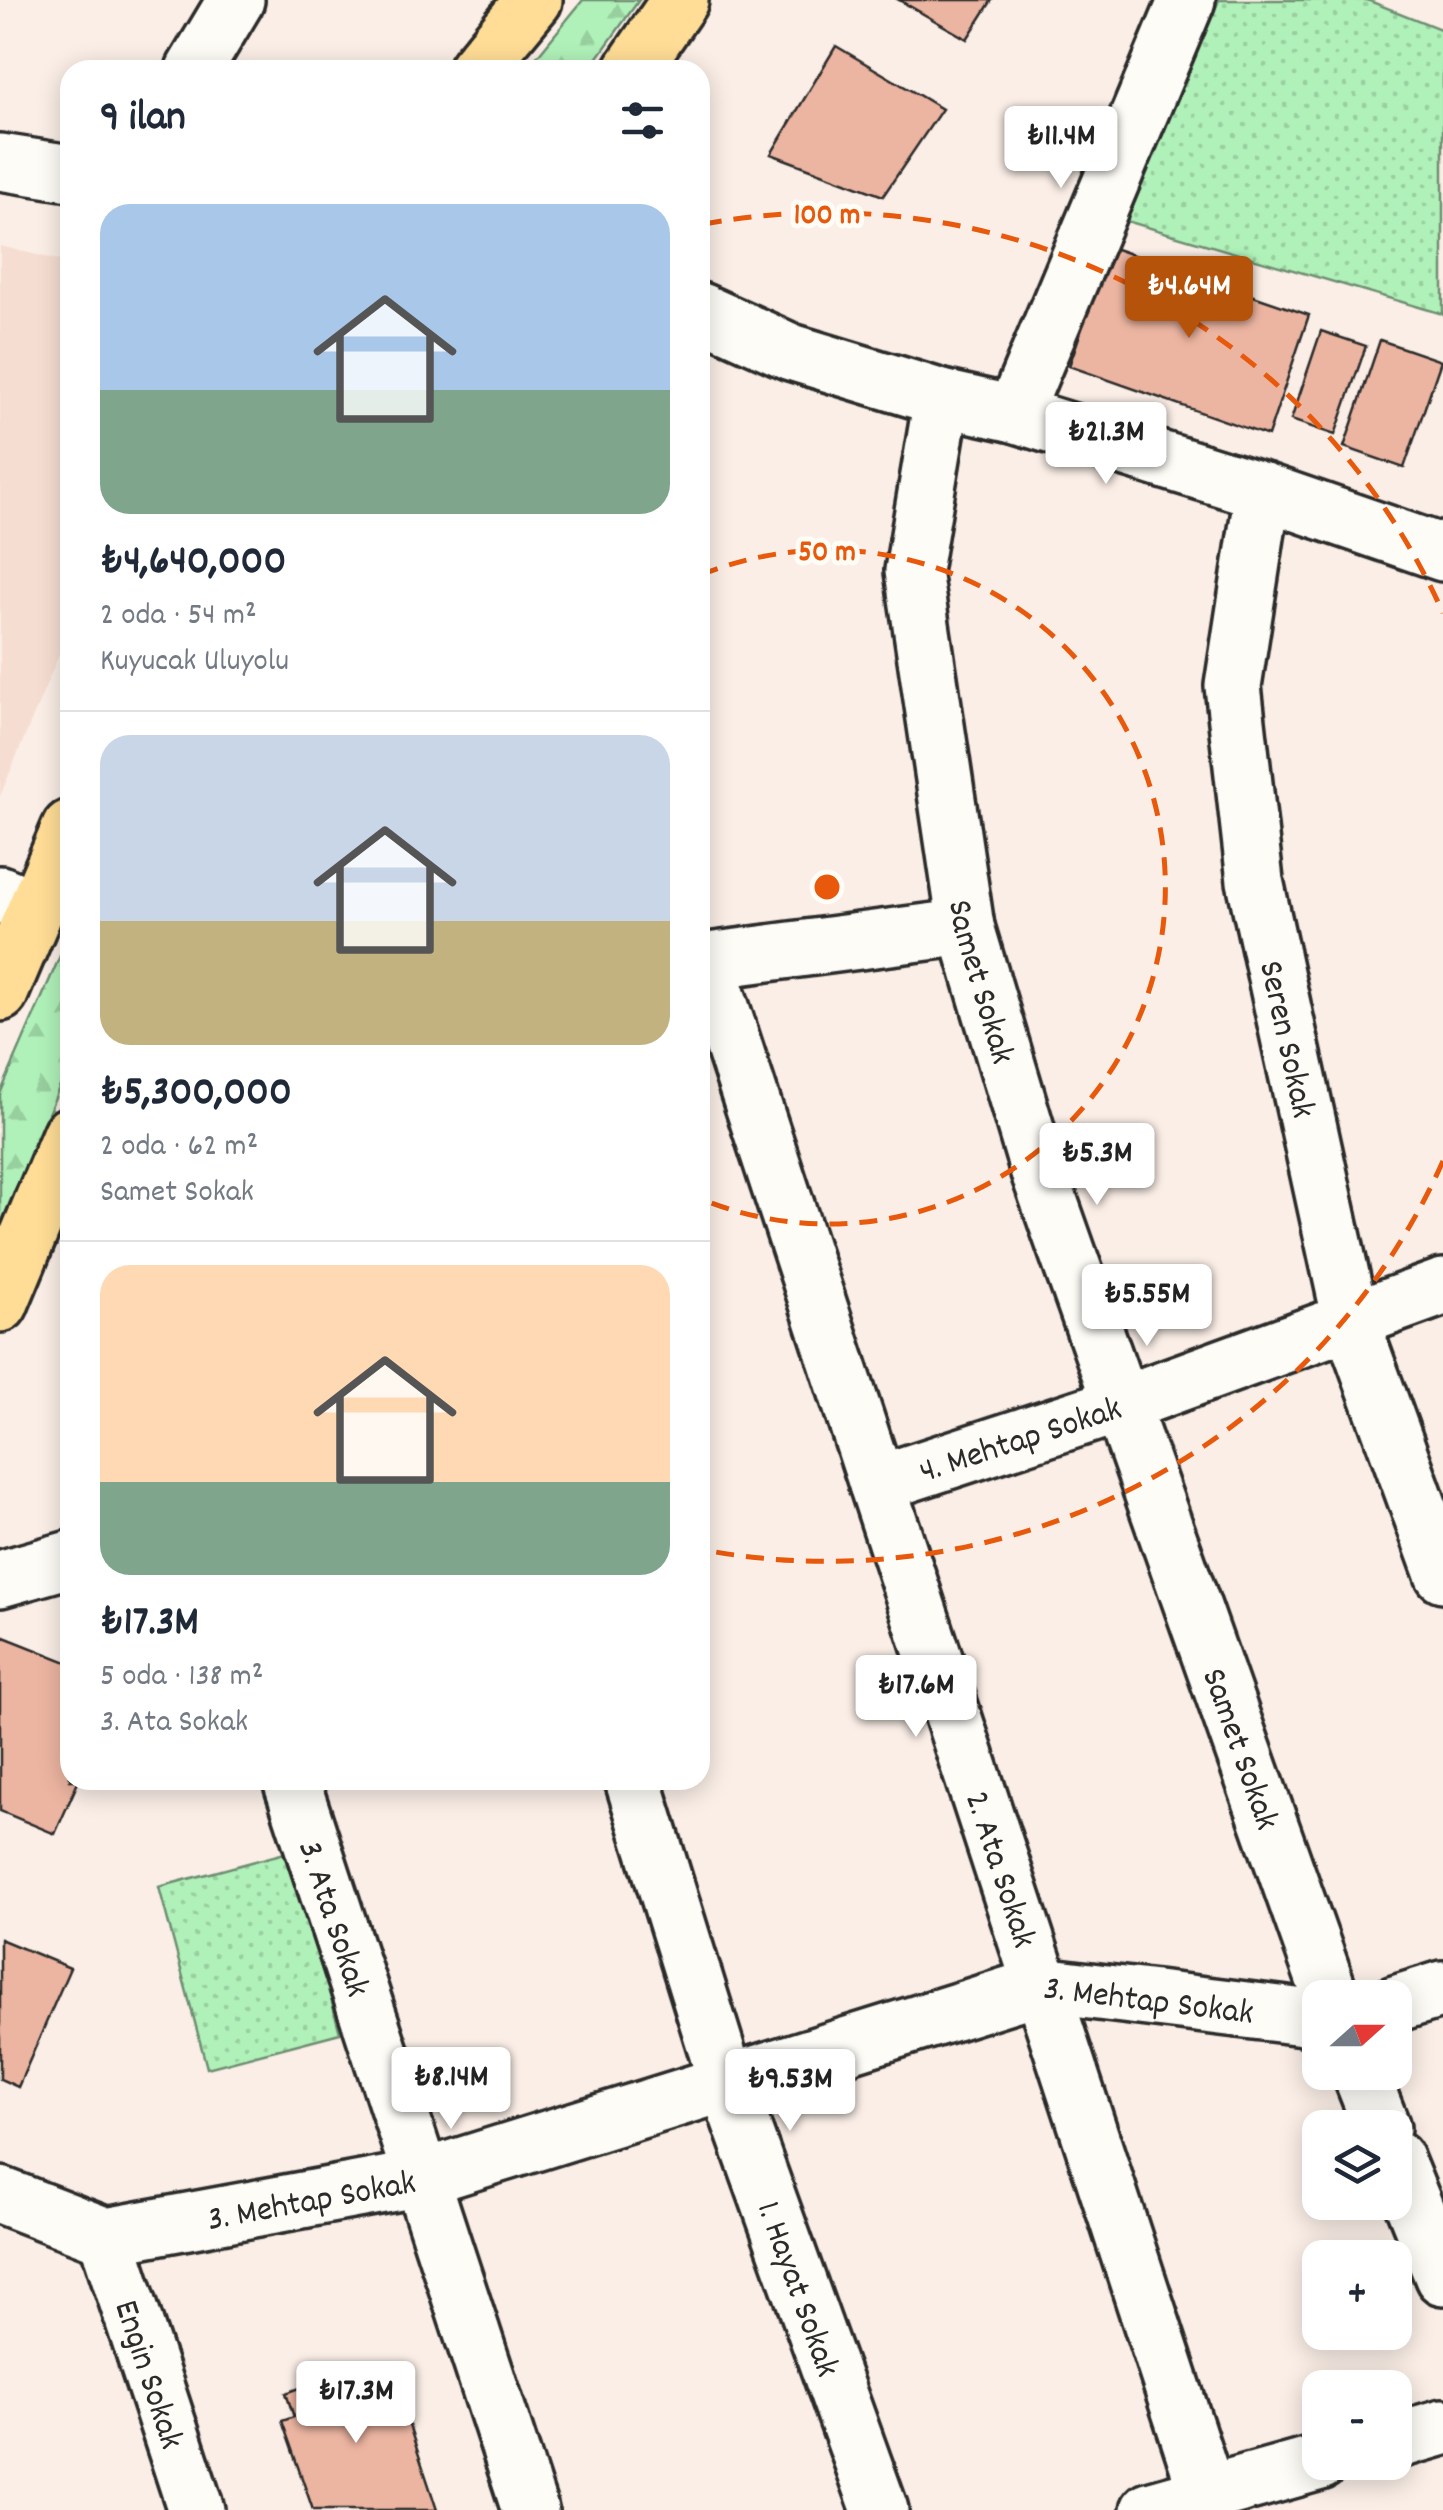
<!DOCTYPE html>
<html lang="tr">
<meta charset="utf-8">
<style>
:root{--surface:#fff;--page:#f2f2f3;--text:#1f2937;--muted:#747a83;--line:#e0e1e3;--accent:#b45309}
body{margin:0;font-family:Dekko,sans-serif;background:var(--page);color:var(--text);height:100vh;display:flex;flex-direction:column;font-size:38px;white-space:nowrap}
*{box-sizing:border-box;margin:0}
p{font-size:32px;color:var(--muted)}
.icon{flex:none;width:55px;height:55px;fill:none;stroke:currentColor;stroke-width:2;stroke-linecap:round;stroke-linejoin:round}
.map{position:relative;flex:1;overflow:hidden}
.sheet{position:absolute;left:60px;top:60px;width:650px;height:1730px;display:flex;flex-direction:column;background:var(--surface);border-radius:30px;box-shadow:0 5px 25px #0003}
.sheet>*{flex:none}
.needle{width:65px;rotate:69deg}
.tools{position:absolute;left:1302px;top:1980px;display:grid;gap:20px}
.tools a{display:grid;place-items:center;width:110px;height:110px;border-radius:20px;background:var(--surface);box-shadow:0 5px 25px #0003;font-size:50px}
.price{position:absolute;translate:-50% -85px;padding:0 22px;border-radius:10px;background:#fff;color:#222;font-size:32px;line-height:65px;filter:drop-shadow(0 2px 5px #0008)}
.price::after{content:'';position:absolute;left:50%;top:60px;width:30px;height:22px;margin-left:-15px;background:inherit;clip-path:polygon(0 0,100% 0,50% 100%)}
.price.active{background:var(--accent);color:#fff}
ul{padding:0;list-style:none}
li{display:grid;align-content:center;gap:20px;height:530px;padding:0 40px}
li+li{border-top:2px solid var(--line)}
li span{display:grid;place-items:center;height:310px;border-radius:30px;color:#555}
li>.icon{margin-inline-start:auto}
span .icon{width:180px;height:180px;fill:#fffc;stroke-width:1}
li b{font-size:42px}
h2{display:flex;justify-content:space-between;align-items:center;height:120px;padding:0 40px;font-size:42px}
.map>svg:first-child{display:block}
</style>
<div class="map">
<svg width="1443" height="2510" viewBox="0 0 1443 2510">
<defs>
<pattern id="grass-dots" width="8" height="8" patternUnits="userSpaceOnUse" patternTransform="scale(2.5)"><rect width="8" height="8" fill="#b0f1b9"/><path d="M2 2h.1M6 6h.1" fill="none" stroke="#98cf9f" stroke-width="1.8" stroke-linecap="round"/></pattern>
<pattern id="forest-firs" width="22" height="20" patternUnits="userSpaceOnUse" patternTransform="scale(2.5)"><rect width="22" height="20" fill="#b0f1b9"/><path d="M5 1l3.5 6h-7zM16 11l3.5 6h-7z" fill="#98cf9f"/></pattern>
</defs>
<rect width="100%" height="100%" fill="#faeee6"/>
<filter id="ink" filterUnits="userSpaceOnUse"><feTurbulence type="fractalNoise" baseFrequency=".01" numOctaves="2"/><feDisplacementMap in="SourceGraphic" scale="20" xChannelSelector="R" yChannelSelector="G"/><feConvolveMatrix kernelMatrix="1 2 1 2 8 2 1 2 1" color-interpolation-filters="sRGB"/></filter>
<g filter="url(#ink)">
<path fill="#f6ddd1" d="M0 246 70 263V628L0 796Z"/>
<g fill="url(#grass-dots)" stroke="#6e8e72" stroke-width="2.5">
<path d="M1219 0H1367L1443 30V314L1123 220Z"/>
<path d="M292 1851 340 2033 207 2068 159 1887Z"/>
</g>
<g fill="url(#forest-firs)" stroke="#6e8e72" stroke-width="2.5">
<path d="M583 0H639L589 70H526Z"/>
<path d="M70 933V1062L0 1227V1094Z"/>
</g>
<g fill="#ecb5a1" stroke="#2b2b2b" stroke-width="2.5">
<path d="M899 0H992L967 39Z"/>
<path d="M836 46 942 109 883 196 771 154Z"/>
<path d="M1110 247 1309 315 1268 436 1069 366Z"/>
<path d="M1321 331 1366 346 1335 435 1291 420Z"/>
<path d="M1380 340 1441 361 1404 468 1344 447Z"/>
<path d="M4 1637 70 1663V1780H79L55 1834 0 1811V1648Z"/>
<path d="M0 1939 70 1968 18 2087 0 2079Z"/>
<path d="M369 2363 379 2396 397 2389 437 2510H313L282 2421 294 2417 286 2393Z"/>
</g>
<g fill="none" stroke-linecap="round" stroke-linejoin="round">
<defs>
<g id="minor">
<path d="M194 70 236 0"/>
<path d="M0 162 70 173"/>
<path d="M700 311 791 352 942 398 1014 414 1263 491 1443 553"/>
<path id="s1" d="M942 398 913 571 966 927 1038 1169 1331 1998"/>
<path d="M1014 414 1187 0"/>
<path id="s2" d="M1263 491 1233 686 1255 881 1351 1321 1443 1574"/>
<path d="M0 894 36 909"/>
<path id="s3" d="M706 961 1207 2493"/>
<path d="M700 962 966 927"/>
<path id="s4" d="M877 1484 1122 1404 1443 1287"/>
<path d="M0 1579 70 1559"/>
<path id="s5" d="M291 1780 530 2510"/>
<path id="s6" d="M633 1780 727 2084 880 2510"/>
<path d="M1395 2004 1443 1989"/>
<path d="M1360 2072 1382 2128"/>
<path d="M1395 2159 1443 2277"/>
<path id="s7" d="M0 2195 106 2236 422 2178 1041 1985 1320 2019"/>
<path id="s8" d="M106 2236 196 2510"/>
<path d="M1395 2441 1443 2427"/>
<path d="M1149 2510 1320 2462"/>
</g>
<g id="major">
<path d="M476 70 534 0"/>
<path d="M632 70 680 0"/>
<path d="M0 993 70 828"/>
<path d="M0 1304 70 1135"/>
</g>
</defs>
<use href="#minor" stroke="#2b2b2b" stroke-width="62"/>
<use href="#major" stroke="#2b2b2b" stroke-width="62"/>
<use href="#minor" stroke="#fdfcf7" stroke-width="55"/>
<use href="#major" stroke="#ffdd96" stroke-width="55"/>
</g>
</g>
<g fill="none" stroke="#e8590c" stroke-width="5" stroke-dasharray="18 12">
<path d="M701 575A337 337 0 1 1 701 1199"/>
<path d="M1443 1161A674 674 0 0 1 704 1550M704 224A674 674 0 0 1 1443 613"/>
</g>
<g text-anchor="middle" stroke-width="10" stroke-linejoin="round" paint-order="stroke">
<g font-size="35" fill="#2b2b2b" stroke="#fdfcf7">
<text dy="12" stroke="none"><textPath href="#s1" startOffset="592">Samet Sokak</textPath></text>
<text dy="12" stroke="none"><textPath href="#s2" startOffset="555">Seren Sokak</textPath></text>
<text dy="12" stroke="none"><textPath href="#s4" startOffset="150">4. Mehtap Sokak</textPath></text>
<text dy="12" stroke="none"><textPath href="#s1" startOffset="1402">Samet Sokak</textPath></text>
<text dy="12" stroke="none"><textPath href="#s3" startOffset="955">2. Ata Sokak</textPath></text>
<text dy="12" stroke="none"><textPath href="#s5" startOffset="145">3. Ata Sokak</textPath></text>
<text dy="12" stroke="none"><textPath href="#s7" startOffset="1192">3. Mehtap Sokak</textPath></text>
<text dy="12" stroke="none"><textPath href="#s7" startOffset="322">3. Mehtap Sokak</textPath></text>
<text dy="12" stroke="none"><textPath href="#s6" startOffset="535">1. Hayat Sokak</textPath></text>
<text dy="12" stroke="none"><textPath href="#s8" startOffset="145">Engin Sokak</textPath></text>
</g>
</g>
<circle cx="827" cy="887" r="15" fill="#e8590c" stroke="#fdfcf7" stroke-width="5"/>
<g font-size="30" text-anchor="middle" font-weight="bold" fill="#e8590c" stroke="#fdfcf7" stroke-width="10" stroke-linejoin="round" paint-order="stroke">
<text x="827" y="223">100 m</text>
<text x="827" y="560">50 m</text>
</g>
</svg>
<div class="tools">
<a><svg class="needle" viewBox="-14 -14 28 28"><path d="M0-13l5 13h-10z" fill="#e53935"/><path d="M0 13l5-13h-10z" fill="#747a83"/></svg></a>
<a><svg class="icon" aria-label="layers" viewBox="0 0 24 24"><path d="M12 4l9 5-9 5-9-5zM3 14l9 5 9-5"/></svg></a>
<a>+</a>
<a>−</a>
</div>
<b class="price" style="left:1061px;top:191px">₺11.4M</b>
<b class="price active" style="left:1189px;top:341px">₺4.64M</b>
<b class="price" style="left:1106px;top:487px">₺21.3M</b>
<b class="price" style="left:1097px;top:1208px">₺5.3M</b>
<b class="price" style="left:1147px;top:1349px">₺5.55M</b>
<b class="price" style="left:916px;top:1740px">₺17.6M</b>
<b class="price" style="left:451px;top:2132px">₺8.14M</b>
<b class="price" style="left:790px;top:2134px">₺9.53M</b>
<b class="price" style="left:356px;top:2446px">₺17.3M</b>
<section class="sheet">
<h2>9 ilan<svg class="icon" aria-label="filters" viewBox="0 0 24 24"><path d="M4 7h16M4 17h16"/><circle cx="9" cy="7" r="2"/><circle cx="15" cy="17" r="2"/></svg></h2>
<ul>
<li><span style="background:linear-gradient(#a9c7e8 60%,#7fa58c 0)"><svg class="icon" aria-label="home" viewBox="0 0 24 24"><path d="M3 11l9-7 9 7M6 9v11h12V9"/></svg></span><div><b>₺4,640,000</b><p>2 oda · 54 m²</p><p>Kuyucak Uluyolu</p></div></li>
<li><span style="background:linear-gradient(#c9d6e8 60%,#c2b280 0)"><svg class="icon" aria-label="home" viewBox="0 0 24 24"><path d="M3 11l9-7 9 7M6 9v11h12V9"/></svg></span><div><b>₺5,300,000</b><p>2 oda · 62 m²</p><p>Samet Sokak</p></div></li>
<li><span style="background:linear-gradient(#ffd9b3 70%,#7fa58c 0)"><svg class="icon" aria-label="home" viewBox="0 0 24 24"><path d="M3 11l9-7 9 7M6 9v11h12V9"/></svg></span><div><b>₺17.3M</b><p>5 oda · 138 m²</p><p>3. Ata Sokak</p></div></li>
</ul>
</section>
</div>
